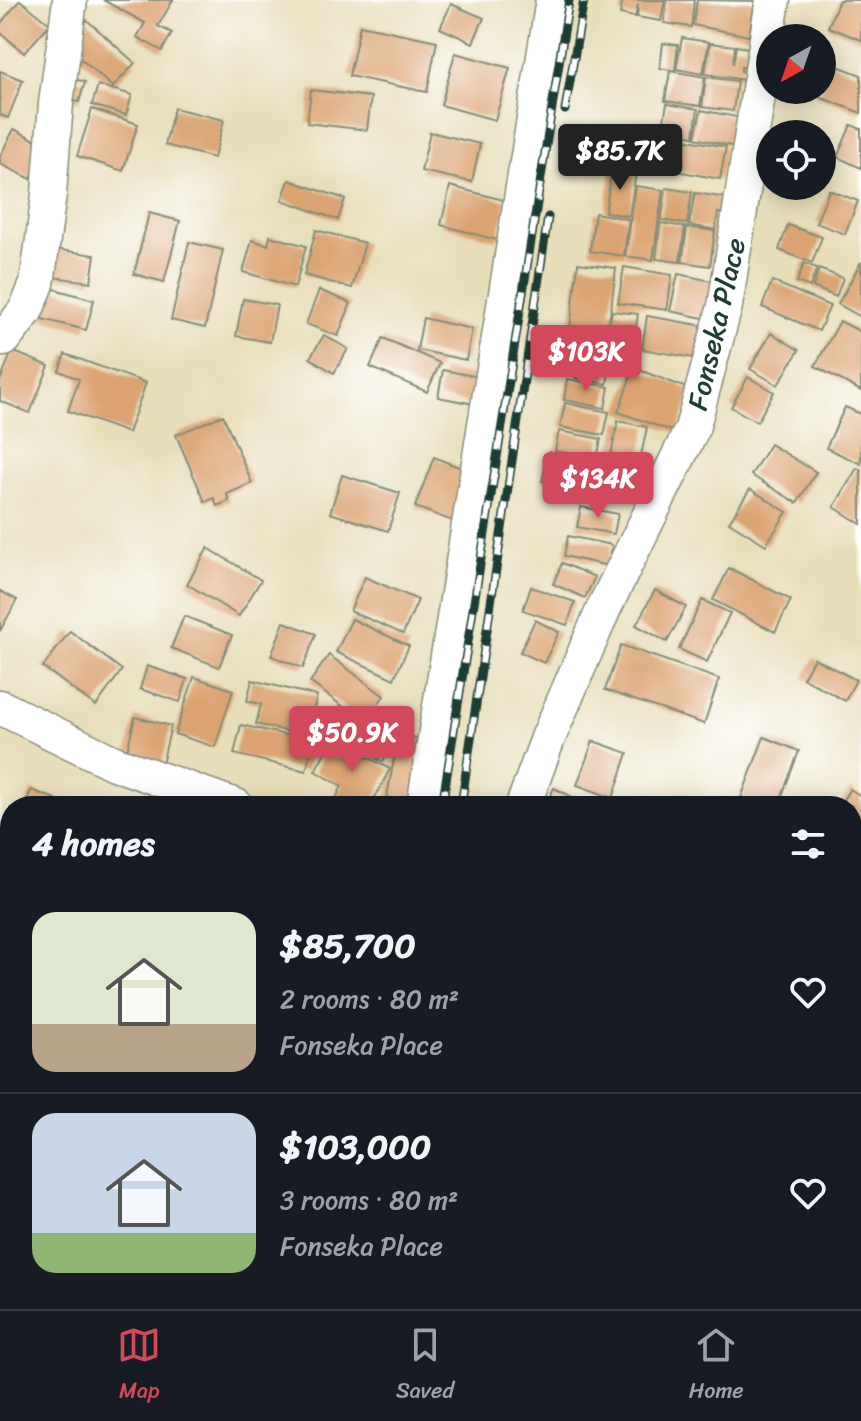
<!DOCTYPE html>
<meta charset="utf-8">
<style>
:root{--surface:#171b24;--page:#242831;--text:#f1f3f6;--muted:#9ea1a6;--line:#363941;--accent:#d1495b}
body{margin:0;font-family:Sriracha,sans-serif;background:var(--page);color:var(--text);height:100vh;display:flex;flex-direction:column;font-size:30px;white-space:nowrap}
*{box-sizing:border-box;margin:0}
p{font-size:26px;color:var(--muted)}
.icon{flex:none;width:44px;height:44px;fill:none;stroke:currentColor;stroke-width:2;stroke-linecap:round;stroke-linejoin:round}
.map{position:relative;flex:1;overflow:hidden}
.drawer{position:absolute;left:0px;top:796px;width:862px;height:514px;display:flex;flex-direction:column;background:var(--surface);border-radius:32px 32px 0 0;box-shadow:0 4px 20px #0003}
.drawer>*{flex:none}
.needle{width:52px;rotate:220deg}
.fabs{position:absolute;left:756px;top:24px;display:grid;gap:16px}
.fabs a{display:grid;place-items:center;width:80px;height:80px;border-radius:50%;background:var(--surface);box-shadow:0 4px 20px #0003;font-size:40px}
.price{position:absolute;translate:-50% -68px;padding:0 18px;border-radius:8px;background:var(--accent);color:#fff;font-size:26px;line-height:52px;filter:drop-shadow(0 2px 4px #0008)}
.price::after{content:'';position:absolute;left:50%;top:48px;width:24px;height:18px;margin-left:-12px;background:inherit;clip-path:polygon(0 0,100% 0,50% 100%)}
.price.on{background:#222;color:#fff}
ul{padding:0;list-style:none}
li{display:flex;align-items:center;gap:24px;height:200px;padding:0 32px}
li+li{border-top:2px solid var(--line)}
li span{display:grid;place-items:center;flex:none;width:224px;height:160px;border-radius:24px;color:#555}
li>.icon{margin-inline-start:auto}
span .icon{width:96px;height:96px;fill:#fffc;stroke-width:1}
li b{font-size:34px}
h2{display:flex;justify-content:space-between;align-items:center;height:96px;padding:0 32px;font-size:34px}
.tabs{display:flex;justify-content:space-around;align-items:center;height:112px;border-top:2px solid var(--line);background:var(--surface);font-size:22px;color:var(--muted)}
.tabs a{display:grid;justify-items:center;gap:4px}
.tabs .on{color:var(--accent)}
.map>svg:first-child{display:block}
</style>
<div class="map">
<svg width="861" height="1309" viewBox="0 0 861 1309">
<rect width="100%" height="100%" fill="#fff"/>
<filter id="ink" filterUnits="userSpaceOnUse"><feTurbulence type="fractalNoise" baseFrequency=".0125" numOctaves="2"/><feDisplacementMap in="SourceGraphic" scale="16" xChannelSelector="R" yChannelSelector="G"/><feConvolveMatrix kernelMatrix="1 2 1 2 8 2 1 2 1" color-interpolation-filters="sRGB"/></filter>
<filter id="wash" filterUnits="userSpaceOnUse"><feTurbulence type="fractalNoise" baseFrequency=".006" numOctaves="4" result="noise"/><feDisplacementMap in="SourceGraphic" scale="32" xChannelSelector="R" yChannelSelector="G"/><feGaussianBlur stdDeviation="1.8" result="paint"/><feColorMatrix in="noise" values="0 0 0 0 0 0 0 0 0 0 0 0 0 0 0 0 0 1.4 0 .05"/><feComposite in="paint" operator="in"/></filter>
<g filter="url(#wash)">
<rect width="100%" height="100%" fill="#e8deba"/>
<path fill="#6ac2e7" stroke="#44808e" stroke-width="2" d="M852 1285 861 1288V1309H672L654 1300H852Z"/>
<g id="blocks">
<g fill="#dba472">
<path d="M20 0 50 24 24 53 0 32V24Z"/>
<path d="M103 0H173L158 26 172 33 162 51 137 37 145 23Z"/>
<path d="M623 0H665L661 21 637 17 638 4 635 17 620 14Z"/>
<path d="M667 0H694L691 27 664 23Z"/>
<path d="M697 0 755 1 749 36 693 25Z"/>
<path d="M839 0H861V40L828 27Z"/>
<path d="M451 4 484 18 473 43 440 28Z"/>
<path d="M87 20 135 63 113 87 65 45Z"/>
<path d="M360 25 437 41 427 92 349 76Z"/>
<path d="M682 38 709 42 703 74 676 69Z"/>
<path d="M663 43 678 45 675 71 660 68Z"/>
<path d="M710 43 735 46 733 64 736 46 761 50 748 68 741 67V71L752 72 751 81 705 74Z"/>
<path d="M455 53 510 68 495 120 441 105Z"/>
<path d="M827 62 861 75V113L814 95 816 90H822V76Z"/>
<path d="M0 71 23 80 8 118 0 115Z"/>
<path d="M670 71 705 77 700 106 665 101Z"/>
<path d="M68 77 85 82 79 102 62 98Z"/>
<path d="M706 77 737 81 733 111 702 107Z"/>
<path d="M98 85 132 95 126 115 92 105Z"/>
<path d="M311 90 371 97 367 130 307 123Z"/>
<path d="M667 104 698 109 694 136 662 131Z"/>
<path d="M174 108 224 120 214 158 165 145Z"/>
<path d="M92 109 138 124 123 171 77 156Z"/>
<path d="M701 110 746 119 740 148 695 138Z"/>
<path d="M851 125 861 129V168L837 157Z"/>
<path d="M14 129 47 146 31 179 0 164V156Z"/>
<path d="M430 132 480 144 472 182 421 171Z"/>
<path d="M672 137 726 147 720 179 666 169Z"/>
<path d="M612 169 636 173 629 216 605 212Z"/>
<path d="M289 180 345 199 338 220 282 200Z"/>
<path d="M450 186 507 201 497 240 441 225Z"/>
<path d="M636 186 663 190 653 260 625 256Z"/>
<path d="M666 188 692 192 687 224 661 220Z"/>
<path d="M829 190 858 201 845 234 816 223Z"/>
<path d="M695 193 734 199 731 215 718 213 715 230 689 225Z"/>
<path d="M149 213 180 221 164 282 134 274Z"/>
<path d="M595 213 629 219 624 256 590 251Z"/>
<path d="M660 223 685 227 680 262 656 259Z"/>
<path d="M788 225 822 237 812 263 779 250Z"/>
<path d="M687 227 715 231 710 266 682 262Z"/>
<path d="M316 230 365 243 352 288 304 275Z"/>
<path d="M270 236 306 246 295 287 243 272 252 240 268 245Z"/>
<path d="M189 242 223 250 205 328 171 320Z"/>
<path d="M47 248 95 255 91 282 44 276Z"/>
<path d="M861 262V317L838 304Z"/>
<path d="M578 263 616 268 609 324 612 311 638 314 634 342 569 336Z"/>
<path d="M804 263 817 268 810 287 797 282Z"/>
<path d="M624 267 672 275 667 310 618 303Z"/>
<path d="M819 269 843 278 836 297 813 287Z"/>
<path d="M678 274 716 282 708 319 670 311Z"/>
<path d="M772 281 830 306 819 331 762 307Z"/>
<path d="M43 286 94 300 86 330 34 317Z"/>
<path d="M319 290 351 303 338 336 306 324Z"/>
<path d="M243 299 277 305 270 342 236 336Z"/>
<path d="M647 316 705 326 700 359 642 349Z"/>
<path d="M423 318 472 329 466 360 417 350Z"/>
<path d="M840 321 861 332V391L815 366Z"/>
<path d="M771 333 799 350 778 385 750 369Z"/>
<path d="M324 335 348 349 334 373 310 358Z"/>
<path d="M383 338 440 363 427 392 370 367Z"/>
<path d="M582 348 612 354 607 384 576 378Z"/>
<path d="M12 351 49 366 30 413 0 401V381Z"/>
<path d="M65 354 146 383 128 433 68 411 79 379 59 371Z"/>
<path d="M634 368 692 390 677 433 618 412Z"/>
<path d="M443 370 480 377 474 404 438 397Z"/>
<path d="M748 377 774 392 757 422 731 407Z"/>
<path d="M567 379 609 387 605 408 564 400Z"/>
<path d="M565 403 609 412 604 435 560 427Z"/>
<path d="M845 407 861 414V464L826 448Z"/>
<path d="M223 415 252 483 227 494 229 501 217 506 214 498 205 502 176 435Z"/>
<path d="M618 421 647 427 640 461 611 455Z"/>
<path d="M559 431 601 439 597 459 555 451Z"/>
<path d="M770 444 816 472 797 503 751 475Z"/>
<path d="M549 452 598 464 591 492 542 481Z"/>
<path d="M434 457 473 473 455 522 415 507Z"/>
<path d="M611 459 640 465 633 499 605 493Z"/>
<path d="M857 468 861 470V524L834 507Z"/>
<path d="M342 475 400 493 388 531 330 513Z"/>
<path d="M750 489 787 512 766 545 729 522Z"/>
<path d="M581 507 618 514 614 534 577 527Z"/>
<path d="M568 536 612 545 608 566 564 556Z"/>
<path d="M208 548 261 580 239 616 187 584Z"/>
<path d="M562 563 595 577 585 598 553 584Z"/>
<path d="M729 568 791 600 775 632 713 600Z"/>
<path d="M365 577 418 600 403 634 350 611Z"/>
<path d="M531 587 575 602 567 625 523 610Z"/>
<path d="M655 590 686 607 667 642 636 625Z"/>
<path d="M0 591 17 600 0 631Z"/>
<path d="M702 600 730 613 707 662 679 649Z"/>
<path d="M184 616 232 635 219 667 171 648Z"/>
<path d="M352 619 409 646 394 679 336 652Z"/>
<path d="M535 620 559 632 544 663 520 652Z"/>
<path d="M284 622 316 634 303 668 271 656Z"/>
<path d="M70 631 122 670 96 706 43 667Z"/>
<path d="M621 645 719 679 704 724 605 690Z"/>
<path d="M329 655 384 696 364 722 310 682Z"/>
<path d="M814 658 856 680 845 701 803 678Z"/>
<path d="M147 666 187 679 180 702 140 689Z"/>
<path d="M194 677 233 690 215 747 175 734Z"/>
<path d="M252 680 317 696 307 736 256 724 261 704 247 701Z"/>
<path d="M135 717 171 726 162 764 126 755Z"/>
<path d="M241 725 313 741 306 771 234 754Z"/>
<path d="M375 727 396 737 383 762 362 751Z"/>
<path d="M399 734 425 740 412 806H385Z"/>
<path d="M764 737 799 751 778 806H763L741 798Z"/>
<path d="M332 739 390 769 372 803 365 799 361 806H342L334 802 342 786 315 771Z"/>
<path d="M593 741 628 753 613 798 577 785Z"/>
<path d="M554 788 591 806H545Z"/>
<path d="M850 789 861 796V832L852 827V806H839Z"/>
<path d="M31 790 56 799 54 806H25Z"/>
<path d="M10 834V878L0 874V864Z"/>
<path d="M852 1095 861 1098V1145L852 1142Z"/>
<path d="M0 1101 10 1106V1128L0 1122Z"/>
<path d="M10 1174V1220L0 1215V1192Z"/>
<path d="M0 1240 10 1248V1255L0 1269Z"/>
<path d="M162 1300H174L191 1309H158Z"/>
<path d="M250 1300H295L292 1309H247Z"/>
<path d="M459 1300H512L527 1309H453Z"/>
</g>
</g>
</g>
<g filter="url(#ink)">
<use href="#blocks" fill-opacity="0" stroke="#848e77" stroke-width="2"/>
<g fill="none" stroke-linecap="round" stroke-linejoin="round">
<defs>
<g id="street">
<path d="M0 338 4 339 26 310 37 284 49 194 56 103 70 0"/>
<path d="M0 707 114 763 236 806"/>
<path d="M424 806 553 0"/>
<path d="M523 806 548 738 604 608 692 429 725 306 773 0"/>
<path d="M852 1063 861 1068"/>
<path d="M101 1309 106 1300"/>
<path d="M418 1309 420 1300"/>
</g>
</defs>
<use href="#street" stroke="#848e77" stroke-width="37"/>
<use href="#street" stroke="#fff" stroke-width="34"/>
<defs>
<g id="rail">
<path d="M565 110 584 0"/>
<path d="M442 806 569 0"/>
<path d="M461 806 548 217"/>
<path d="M349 1309 350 1300"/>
<path d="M365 1309 367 1300"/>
</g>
</defs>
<use href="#rail" stroke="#1f3d34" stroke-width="9"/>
<use href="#rail" stroke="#fff" stroke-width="6" stroke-dasharray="18" stroke-linecap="butt"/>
</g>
</g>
<g text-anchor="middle" stroke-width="6" stroke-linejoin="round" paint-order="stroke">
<g font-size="28" fill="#1f3d34" stroke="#fff">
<text transform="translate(716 324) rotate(-77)" y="10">Fonseka Place</text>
</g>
</g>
</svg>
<div class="fabs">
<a><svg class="needle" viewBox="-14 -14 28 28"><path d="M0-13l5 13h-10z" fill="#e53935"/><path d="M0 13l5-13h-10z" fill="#9ea1a6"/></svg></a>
<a><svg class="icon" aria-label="locate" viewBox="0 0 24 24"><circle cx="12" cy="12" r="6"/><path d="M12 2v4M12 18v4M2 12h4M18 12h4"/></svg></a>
</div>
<b class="price on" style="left:620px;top:192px">$85.7K</b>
<b class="price" style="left:586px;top:393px">$103K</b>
<b class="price" style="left:598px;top:520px">$134K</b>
<b class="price" style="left:352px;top:774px">$50.9K</b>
<section class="drawer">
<h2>4 homes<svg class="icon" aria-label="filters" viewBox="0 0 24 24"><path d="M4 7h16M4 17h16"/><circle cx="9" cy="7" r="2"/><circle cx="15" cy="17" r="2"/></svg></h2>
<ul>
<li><span style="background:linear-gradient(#dfe7d0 70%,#b9a48a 0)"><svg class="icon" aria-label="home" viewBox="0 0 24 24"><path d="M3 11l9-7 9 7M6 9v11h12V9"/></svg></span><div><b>$85,700</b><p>2 rooms · 80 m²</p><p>Fonseka Place</p></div><svg class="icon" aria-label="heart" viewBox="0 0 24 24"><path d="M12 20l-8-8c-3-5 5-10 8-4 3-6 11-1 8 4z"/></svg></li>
<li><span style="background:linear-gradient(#c9d6e8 75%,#8fb573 0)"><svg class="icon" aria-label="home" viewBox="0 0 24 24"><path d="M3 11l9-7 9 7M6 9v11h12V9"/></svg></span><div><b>$103,000</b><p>3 rooms · 80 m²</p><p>Fonseka Place</p></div><svg class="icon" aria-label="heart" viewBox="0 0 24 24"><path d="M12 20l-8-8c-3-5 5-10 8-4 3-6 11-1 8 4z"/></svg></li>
</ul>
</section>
</div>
<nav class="tabs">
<a class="on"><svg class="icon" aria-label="map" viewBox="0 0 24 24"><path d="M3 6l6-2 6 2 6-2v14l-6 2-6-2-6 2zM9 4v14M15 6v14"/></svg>Map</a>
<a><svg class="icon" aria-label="saved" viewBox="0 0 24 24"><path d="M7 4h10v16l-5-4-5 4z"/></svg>Saved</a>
<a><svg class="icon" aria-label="home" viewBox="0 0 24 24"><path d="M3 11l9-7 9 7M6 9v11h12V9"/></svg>Home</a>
</nav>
